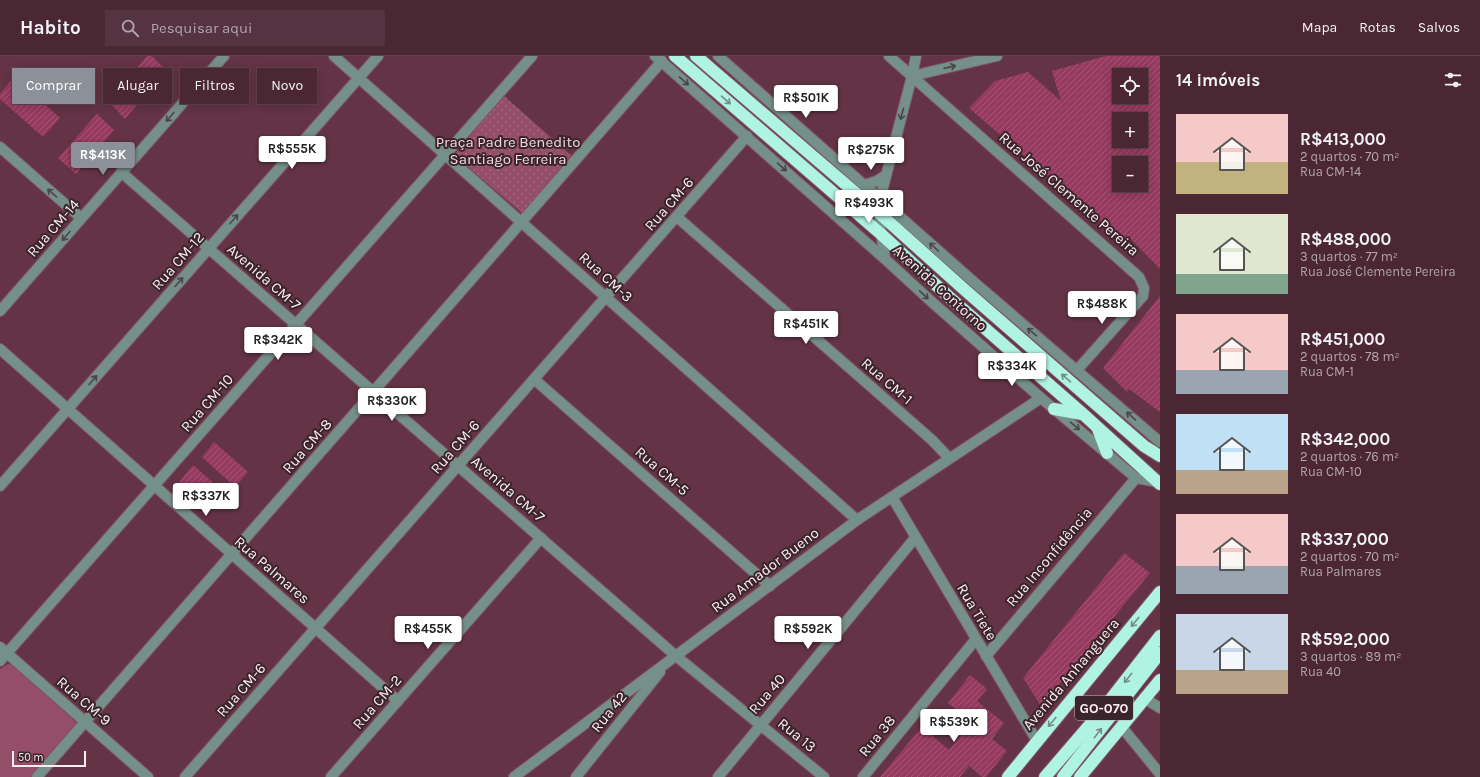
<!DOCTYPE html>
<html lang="pt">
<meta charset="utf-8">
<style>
:root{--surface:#4b2734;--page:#553340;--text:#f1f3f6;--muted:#b2a5ac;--line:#62444f;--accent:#8c9099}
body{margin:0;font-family:Karla,sans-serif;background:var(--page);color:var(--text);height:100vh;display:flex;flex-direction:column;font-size:15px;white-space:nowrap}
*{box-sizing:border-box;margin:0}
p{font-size:13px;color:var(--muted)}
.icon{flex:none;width:22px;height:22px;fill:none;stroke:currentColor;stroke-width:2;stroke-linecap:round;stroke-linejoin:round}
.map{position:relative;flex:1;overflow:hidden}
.drawer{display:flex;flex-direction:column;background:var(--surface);width:320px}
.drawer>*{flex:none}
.guide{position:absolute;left:12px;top:12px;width:380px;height:36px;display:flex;gap:8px}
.tools{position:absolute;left:1112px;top:12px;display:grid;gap:8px}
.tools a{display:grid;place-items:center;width:36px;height:36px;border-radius:0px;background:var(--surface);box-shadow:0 2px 10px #0003,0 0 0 1px var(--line);font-size:20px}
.scale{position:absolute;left:12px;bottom:10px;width:74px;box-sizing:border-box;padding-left:4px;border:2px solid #feecf1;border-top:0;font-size:11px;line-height:14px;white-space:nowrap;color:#feecf1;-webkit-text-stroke:3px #3b252c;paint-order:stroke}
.price{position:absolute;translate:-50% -34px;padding:0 9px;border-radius:4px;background:#fff;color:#222;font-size:13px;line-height:26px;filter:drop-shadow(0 1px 2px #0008)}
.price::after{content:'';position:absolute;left:50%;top:24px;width:12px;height:9px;margin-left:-6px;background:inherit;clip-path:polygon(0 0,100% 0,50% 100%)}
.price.on{background:var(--accent);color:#fff}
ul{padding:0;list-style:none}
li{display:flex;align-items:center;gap:12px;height:100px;padding:0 16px}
li span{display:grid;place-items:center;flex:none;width:112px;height:80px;border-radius:0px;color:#555}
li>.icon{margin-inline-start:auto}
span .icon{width:48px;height:48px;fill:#fffc;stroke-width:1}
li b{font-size:17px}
h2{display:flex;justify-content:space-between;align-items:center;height:48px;padding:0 16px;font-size:17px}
.chip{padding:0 14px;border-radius:0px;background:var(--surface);box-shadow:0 2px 10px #0003,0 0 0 1px var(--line);font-size:14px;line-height:36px}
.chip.on{background:var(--accent);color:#fff}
header{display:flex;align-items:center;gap:24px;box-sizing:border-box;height:56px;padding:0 20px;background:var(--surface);border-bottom:1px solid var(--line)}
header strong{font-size:19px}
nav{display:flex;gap:22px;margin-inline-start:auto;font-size:14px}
.search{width:280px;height:36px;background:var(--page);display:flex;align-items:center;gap:10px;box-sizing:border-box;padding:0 14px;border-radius:0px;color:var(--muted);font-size:15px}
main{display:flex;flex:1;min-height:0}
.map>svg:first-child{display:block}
</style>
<header>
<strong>Habito</strong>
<div class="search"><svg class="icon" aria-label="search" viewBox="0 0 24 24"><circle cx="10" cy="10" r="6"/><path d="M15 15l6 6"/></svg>Pesquisar aqui</div>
<nav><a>Mapa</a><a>Rotas</a><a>Salvos</a></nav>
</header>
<main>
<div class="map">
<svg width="1160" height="721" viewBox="0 0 1160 721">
<defs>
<pattern id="grass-dots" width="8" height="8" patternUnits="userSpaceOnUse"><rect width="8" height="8" fill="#944e68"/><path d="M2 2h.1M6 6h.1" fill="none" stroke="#a4687e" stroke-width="1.8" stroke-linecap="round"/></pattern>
<pattern id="building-hatch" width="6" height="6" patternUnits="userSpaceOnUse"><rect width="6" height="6" fill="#963a60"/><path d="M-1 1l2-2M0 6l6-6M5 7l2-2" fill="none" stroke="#a65777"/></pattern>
</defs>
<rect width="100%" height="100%" fill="#643446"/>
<path fill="url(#grass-dots)" d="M503 39 573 101 522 157 454 99Z"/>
<path fill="#944e68" d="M8 608 13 609 76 666V669L31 721H0V613Z"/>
<g fill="url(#building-hatch)" fill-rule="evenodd">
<path d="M147 0H152L166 14 125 63 108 45Z"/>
<path d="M1106 0H1160V213L1129 181 1123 185 969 52 995 25 1028 16 1061 45 1052 15ZM1119 19H1141V41H1119ZM1119 63H1141V85H1119ZM1119 107H1141V129H1119Z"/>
<path d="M14 21 60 62 43 81 0 43V38Z"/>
<path d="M97 58 114 74 76 118 58 102Z"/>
<path d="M1160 240V356L1129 333 1127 336 1103 312Z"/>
<path d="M214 386 248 416 235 431 202 401Z"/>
<path d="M193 409 225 437 211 453 179 426Z"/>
<path d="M1124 497 1150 517 1041 650 1023 622Z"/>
<path d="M970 619 987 633 977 645 1004 667 992 683 1007 695 986 721H982L969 710 960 721H880L922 671 949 694 972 666 948 647Z"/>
</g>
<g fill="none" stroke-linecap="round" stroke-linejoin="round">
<defs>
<g id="minor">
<path d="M334 0 857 464"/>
<path d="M655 0 885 203 933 247 1041 342 1136 422 1158 426"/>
<path d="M718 0 975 227 1160 386"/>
<path d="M889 0 1139 221 1144 232 1143 240 1077 314"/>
<path d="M912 20 997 0"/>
<path d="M0 91 81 162"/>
<path d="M121 116 676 600 824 721"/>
<path d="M864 129 877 125 886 119"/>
<path d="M677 161 932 384 949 402"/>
<path d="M885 203C882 183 878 163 880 143L912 20 916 0"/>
<path d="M0 255 224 0"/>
<path d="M0 293 398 645"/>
<path d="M534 323 770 530"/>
<path d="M0 430 378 0"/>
<path d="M892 441 1037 685"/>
<path d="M0 591 148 721"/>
<path d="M986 600 1069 502 1136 422"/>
<path d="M0 605 532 0"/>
<path d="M1144 642 1160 652"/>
<path d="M1121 670 1160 718"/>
<path d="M37 721 662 5"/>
<path d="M185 721 747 80"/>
<path d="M331 721 541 482"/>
<path d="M514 721 857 464 1041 342"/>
<path d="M576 721 660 616"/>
<path d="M718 721 915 482"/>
<path d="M863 721 976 583"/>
</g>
<g id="highway">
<path d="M675 0 881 178 948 240 1083 358 1160 428"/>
<path d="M696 0 879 157 966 235 1144 390 1160 400"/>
<path d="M1054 353 1082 358"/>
<path d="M1098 373 1107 397"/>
<path d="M1008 721 1160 536"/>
<path d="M1045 721 1100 657 1160 580"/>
<path d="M1063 721 1160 597"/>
<path d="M1080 721 1160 624"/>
</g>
</defs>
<use href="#minor" stroke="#805565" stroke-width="12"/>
<use href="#highway" stroke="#805565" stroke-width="14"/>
<use href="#minor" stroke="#759089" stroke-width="10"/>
<use href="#highway" stroke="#aff4e3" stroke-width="12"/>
</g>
<defs><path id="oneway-shaft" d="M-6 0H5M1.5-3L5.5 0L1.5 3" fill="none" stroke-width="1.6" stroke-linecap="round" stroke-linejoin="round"/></defs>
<g stroke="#4c4548">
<use href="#oneway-shaft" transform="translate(950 11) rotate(-13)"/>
<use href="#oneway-shaft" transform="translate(684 25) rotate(41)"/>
<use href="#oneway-shaft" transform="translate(902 58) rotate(105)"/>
<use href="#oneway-shaft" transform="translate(170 61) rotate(131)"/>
<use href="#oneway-shaft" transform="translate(782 111) rotate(41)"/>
<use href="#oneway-shaft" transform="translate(52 137) rotate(-139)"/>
<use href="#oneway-shaft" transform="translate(234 163) rotate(-49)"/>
<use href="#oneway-shaft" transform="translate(66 180) rotate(131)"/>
<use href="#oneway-shaft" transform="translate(934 191) rotate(-138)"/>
<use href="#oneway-shaft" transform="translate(179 226) rotate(-49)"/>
<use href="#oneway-shaft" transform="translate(924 239) rotate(43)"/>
<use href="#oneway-shaft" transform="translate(1032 276) rotate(-140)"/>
<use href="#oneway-shaft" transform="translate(93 324) rotate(-49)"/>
<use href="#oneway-shaft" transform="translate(1131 360) rotate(-139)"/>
<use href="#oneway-shaft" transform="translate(1075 370) rotate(40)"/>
</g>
<g stroke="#758c88">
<use href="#oneway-shaft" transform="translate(726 44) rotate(41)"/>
<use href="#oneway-shaft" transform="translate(1066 322) rotate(-139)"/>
<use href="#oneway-shaft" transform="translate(1135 566) rotate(130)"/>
<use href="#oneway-shaft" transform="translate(1128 622) rotate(128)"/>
<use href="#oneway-shaft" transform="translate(1052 666) rotate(130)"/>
<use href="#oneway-shaft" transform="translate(1098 677) rotate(-52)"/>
</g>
<g text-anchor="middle" stroke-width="4" stroke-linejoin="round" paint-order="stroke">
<rect fill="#3b252c" stroke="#c4b0b6" stroke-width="1" x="1075" y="640" width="58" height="24" rx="3"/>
<g font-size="14" font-weight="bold" fill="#feecf1">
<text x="1104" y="657">GO-070</text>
</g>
<g font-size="15" fill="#f3d8e0" stroke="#3b252c">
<text x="508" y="91">Praça Padre Benedito<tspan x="508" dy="17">Santiago Ferreira</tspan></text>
</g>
<g font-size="15" fill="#feecf1" stroke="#3b252c">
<text transform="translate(1069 138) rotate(41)" y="5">Rua José Clemente Pereira</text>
<text transform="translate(669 148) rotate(-49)" y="5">Rua CM-6</text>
<text transform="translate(53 172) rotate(-49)" y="5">Rua CM-14</text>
<text transform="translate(178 205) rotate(-49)" y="5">Rua CM-12</text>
<text transform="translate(264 221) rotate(41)" y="5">Avenida CM-7</text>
<text transform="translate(606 221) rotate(42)" y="5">Rua CM-3</text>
<text transform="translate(940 232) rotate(42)" y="5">Avenida Contorno</text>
<text transform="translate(887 325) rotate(41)" y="5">Rua CM-1</text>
<text transform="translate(207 347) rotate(-49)" y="5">Rua CM-10</text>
<text transform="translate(307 390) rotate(-49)" y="5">Rua CM-8</text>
<text transform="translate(455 391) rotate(-49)" y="5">Rua CM-6</text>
<text transform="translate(662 415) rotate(41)" y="5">Rua CM-5</text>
<text transform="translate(508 433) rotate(41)" y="5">Avenida CM-7</text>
<text transform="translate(1049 501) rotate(-50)" y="5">Rua Inconfidência</text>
<text transform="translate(272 514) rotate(41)" y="5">Rua Palmares</text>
<text transform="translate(765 514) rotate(-37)" y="5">Rua Amador Bueno</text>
<text transform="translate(977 556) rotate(59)" y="5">Rua Tiete</text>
<text transform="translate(1071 618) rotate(-50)" y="5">Avenida Anhanguera</text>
<text transform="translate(241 634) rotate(-49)" y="5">Rua CM-6</text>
<text transform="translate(767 638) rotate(-50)" y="5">Rua 40</text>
<text transform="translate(84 645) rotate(41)" y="5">Rua CM-9</text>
<text transform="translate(377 646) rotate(-49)" y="5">Rua CM-2</text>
<text transform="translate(609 656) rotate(-51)" y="5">Rua 42</text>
<text transform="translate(797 679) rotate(39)" y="5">Rua 13</text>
<text transform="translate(877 680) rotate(-51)" y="5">Rua 38</text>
</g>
</g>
</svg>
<div class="tools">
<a><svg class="icon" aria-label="locate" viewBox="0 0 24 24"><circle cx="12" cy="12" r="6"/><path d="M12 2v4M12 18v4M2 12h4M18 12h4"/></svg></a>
<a>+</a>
<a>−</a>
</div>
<div class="scale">50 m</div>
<b class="price" style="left:806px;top:63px">R$501K</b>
<b class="price" style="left:292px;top:114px">R$555K</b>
<b class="price" style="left:871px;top:115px">R$275K</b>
<b class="price on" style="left:103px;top:120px">R$413K</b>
<b class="price" style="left:869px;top:168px">R$493K</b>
<b class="price" style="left:1102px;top:269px">R$488K</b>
<b class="price" style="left:806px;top:289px">R$451K</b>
<b class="price" style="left:278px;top:305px">R$342K</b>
<b class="price" style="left:1012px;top:331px">R$334K</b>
<b class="price" style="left:392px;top:366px">R$330K</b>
<b class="price" style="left:206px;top:461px">R$337K</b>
<b class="price" style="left:428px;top:594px">R$455K</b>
<b class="price" style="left:808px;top:594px">R$592K</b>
<b class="price" style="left:954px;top:687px">R$539K</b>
<div class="guide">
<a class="chip on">Comprar</a>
<a class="chip">Alugar</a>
<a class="chip">Filtros</a>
<a class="chip">Novo</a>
</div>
</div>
<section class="drawer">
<h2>14 imóveis<svg class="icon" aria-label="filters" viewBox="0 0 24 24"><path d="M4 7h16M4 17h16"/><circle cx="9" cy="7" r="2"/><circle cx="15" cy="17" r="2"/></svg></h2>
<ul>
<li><span style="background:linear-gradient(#f6c9c9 60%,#c2b280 0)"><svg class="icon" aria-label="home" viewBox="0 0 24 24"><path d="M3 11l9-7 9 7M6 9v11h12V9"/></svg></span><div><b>R$413,000</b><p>2 quartos · 70 m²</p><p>Rua CM-14</p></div></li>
<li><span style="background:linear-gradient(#dfe7d0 75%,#7fa58c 0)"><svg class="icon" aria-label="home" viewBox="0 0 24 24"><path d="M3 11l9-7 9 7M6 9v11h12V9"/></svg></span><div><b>R$488,000</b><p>3 quartos · 77 m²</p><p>Rua José Clemente Pereira</p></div></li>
<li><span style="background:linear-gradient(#f6c9c9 70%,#9aa5b1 0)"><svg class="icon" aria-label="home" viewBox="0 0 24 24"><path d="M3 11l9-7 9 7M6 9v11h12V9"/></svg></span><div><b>R$451,000</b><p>2 quartos · 78 m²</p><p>Rua CM-1</p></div></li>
<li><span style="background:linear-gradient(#bfe0f5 70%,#b9a48a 0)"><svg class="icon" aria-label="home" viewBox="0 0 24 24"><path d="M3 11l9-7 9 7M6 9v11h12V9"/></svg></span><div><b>R$342,000</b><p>2 quartos · 76 m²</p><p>Rua CM-10</p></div></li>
<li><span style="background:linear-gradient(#f6c9c9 65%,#9aa5b1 0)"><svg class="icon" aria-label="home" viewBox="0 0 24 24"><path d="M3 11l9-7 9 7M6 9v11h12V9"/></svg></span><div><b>R$337,000</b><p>2 quartos · 70 m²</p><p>Rua Palmares</p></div></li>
<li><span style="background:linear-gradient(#c9d6e8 70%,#b9a48a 0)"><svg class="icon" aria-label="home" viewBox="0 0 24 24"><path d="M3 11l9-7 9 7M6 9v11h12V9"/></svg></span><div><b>R$592,000</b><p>3 quartos · 89 m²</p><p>Rua 40</p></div></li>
</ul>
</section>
</main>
